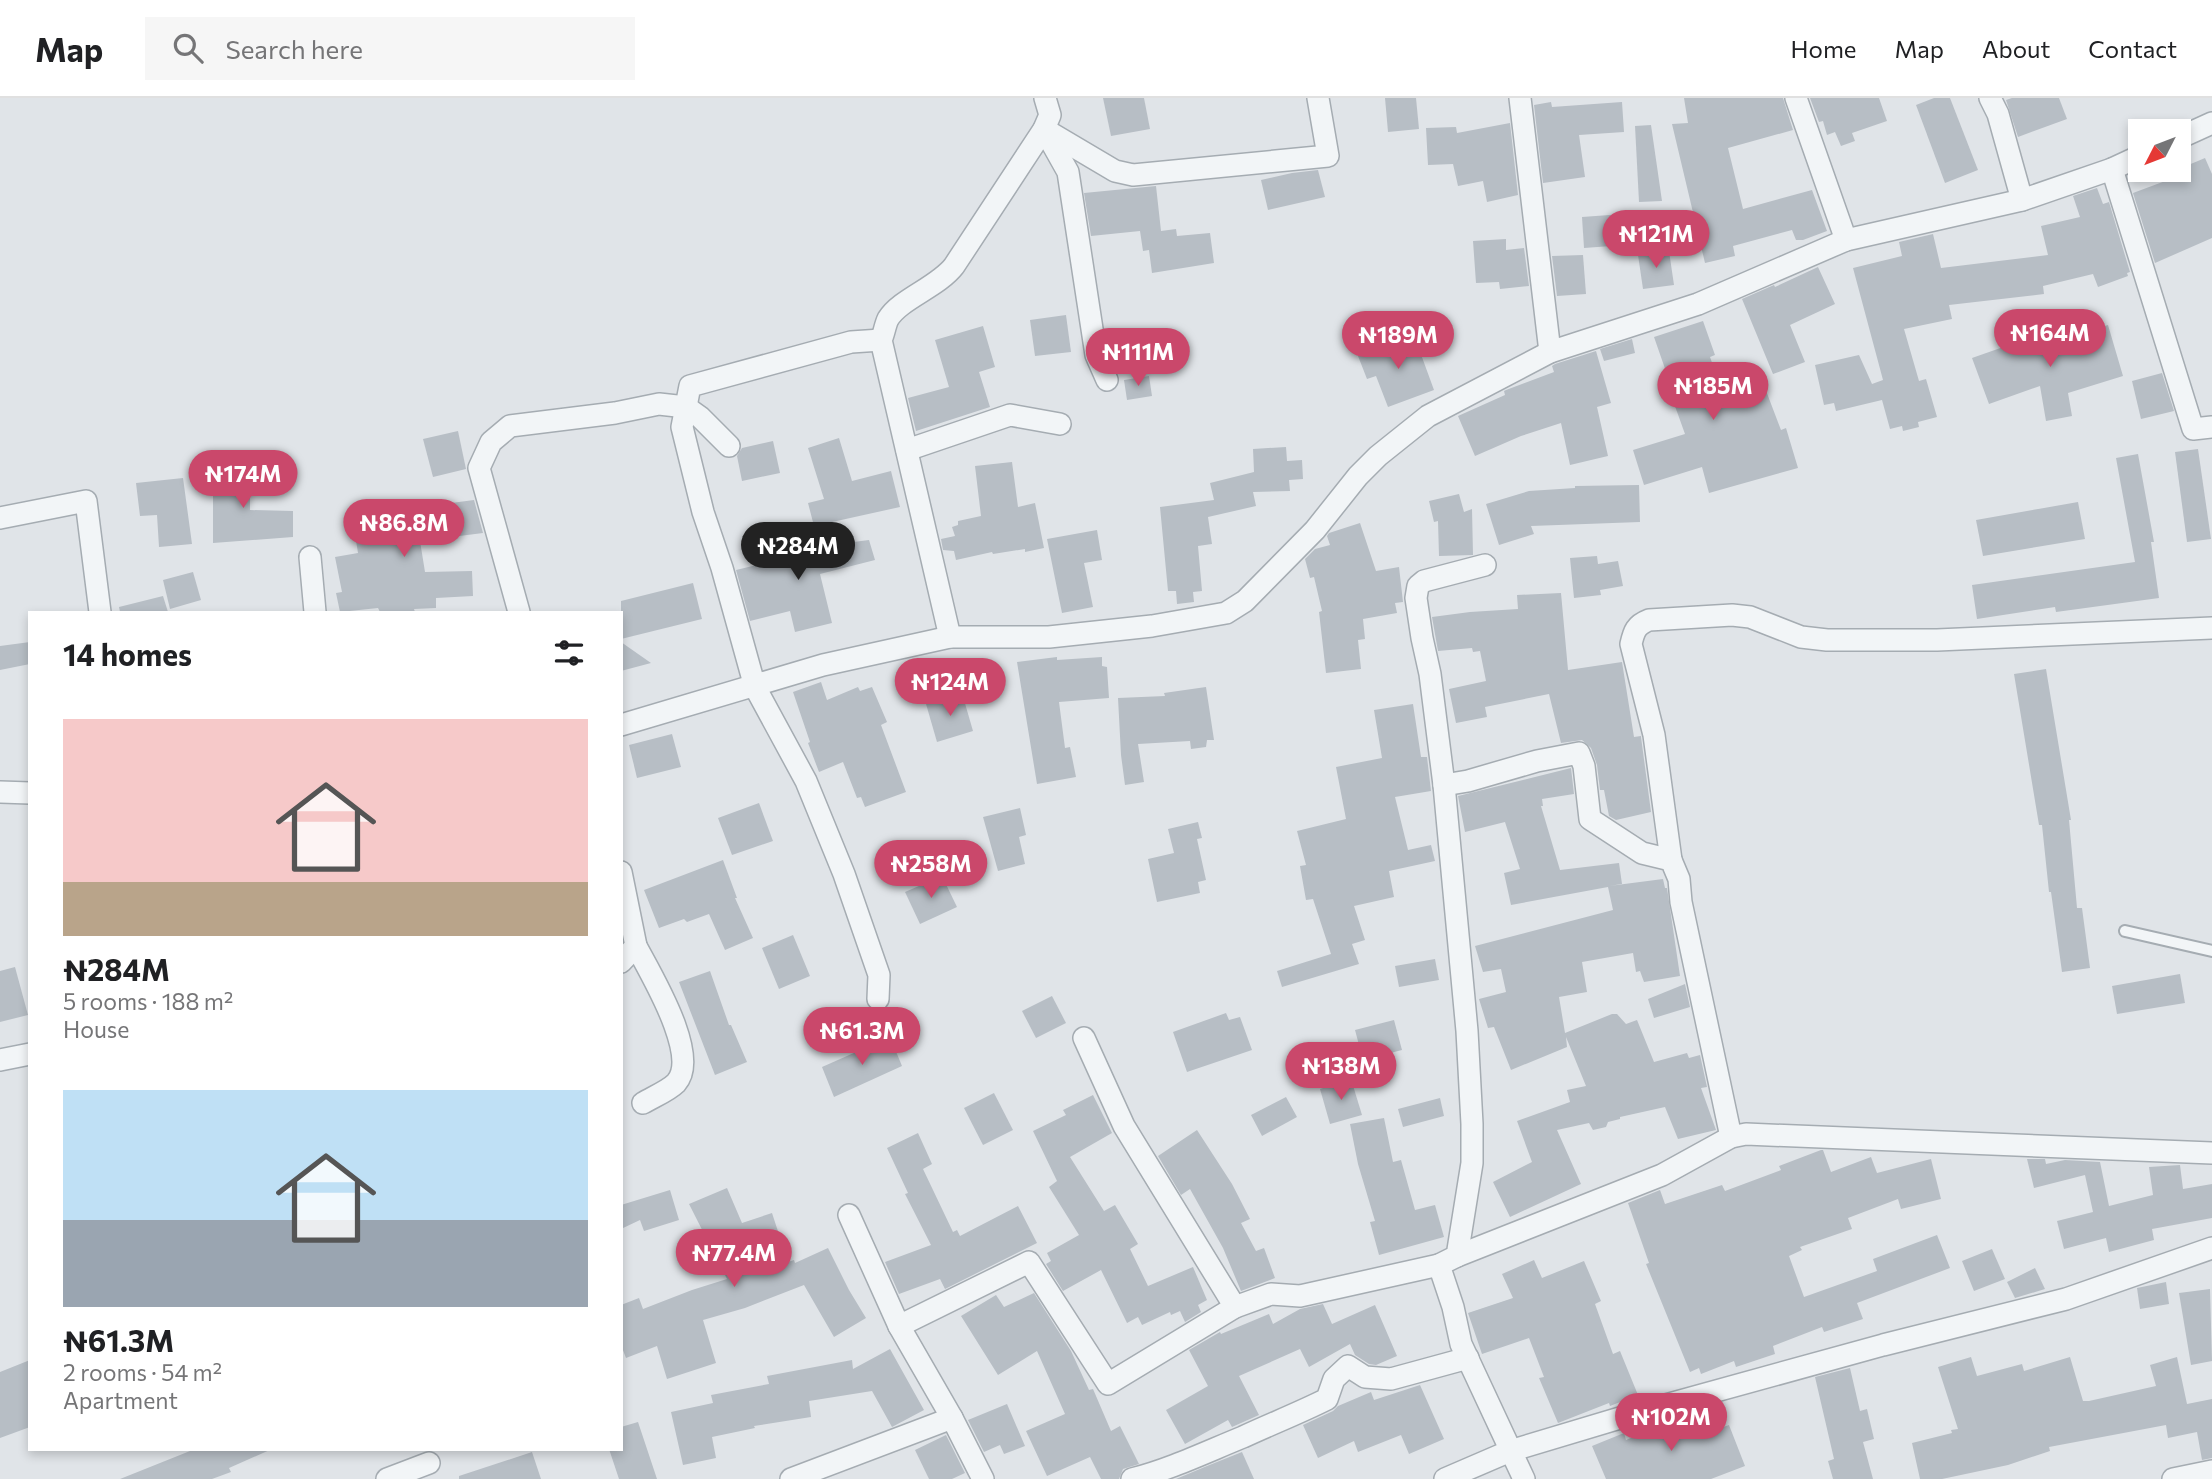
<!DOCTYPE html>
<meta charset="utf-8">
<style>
:root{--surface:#fff;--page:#f6f6f6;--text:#202124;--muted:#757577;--line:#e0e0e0;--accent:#ca486b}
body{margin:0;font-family:Commissioner,sans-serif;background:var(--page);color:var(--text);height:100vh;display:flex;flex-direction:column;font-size:26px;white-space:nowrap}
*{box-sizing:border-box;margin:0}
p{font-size:23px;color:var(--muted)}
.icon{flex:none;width:38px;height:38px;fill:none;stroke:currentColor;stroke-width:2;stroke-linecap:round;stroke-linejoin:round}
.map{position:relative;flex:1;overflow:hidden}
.details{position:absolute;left:28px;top:513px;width:595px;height:840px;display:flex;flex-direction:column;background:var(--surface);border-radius:0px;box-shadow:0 4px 10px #0003}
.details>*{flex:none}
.needle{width:46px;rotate:228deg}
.fabs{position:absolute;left:2128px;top:21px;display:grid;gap:14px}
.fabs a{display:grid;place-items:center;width:63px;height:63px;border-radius:0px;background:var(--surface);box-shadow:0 4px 10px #0003;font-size:35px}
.price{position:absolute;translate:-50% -60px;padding:0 16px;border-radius:24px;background:var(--accent);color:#fff;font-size:23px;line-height:46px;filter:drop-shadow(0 2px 4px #0008)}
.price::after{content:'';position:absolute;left:50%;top:42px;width:21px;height:16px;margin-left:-10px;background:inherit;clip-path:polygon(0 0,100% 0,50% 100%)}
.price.selected{background:#222;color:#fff}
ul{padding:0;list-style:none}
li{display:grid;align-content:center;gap:14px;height:371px;padding:0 35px}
li span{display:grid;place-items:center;height:217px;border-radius:0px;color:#555}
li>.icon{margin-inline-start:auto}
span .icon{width:126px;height:126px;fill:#fffc;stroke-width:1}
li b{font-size:30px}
h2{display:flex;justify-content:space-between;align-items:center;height:84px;padding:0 35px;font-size:30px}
header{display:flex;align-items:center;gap:42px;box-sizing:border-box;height:98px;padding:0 35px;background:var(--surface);border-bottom:2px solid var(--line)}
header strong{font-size:33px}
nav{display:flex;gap:38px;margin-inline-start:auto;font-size:24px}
.search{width:490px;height:63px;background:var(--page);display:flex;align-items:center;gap:18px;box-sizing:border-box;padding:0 24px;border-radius:0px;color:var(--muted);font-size:26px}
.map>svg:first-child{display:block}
</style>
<header>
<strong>Map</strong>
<div class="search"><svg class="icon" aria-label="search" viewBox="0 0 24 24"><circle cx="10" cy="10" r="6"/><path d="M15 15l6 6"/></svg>Search here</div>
<nav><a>Home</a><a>Map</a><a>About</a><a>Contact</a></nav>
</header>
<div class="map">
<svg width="2212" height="1381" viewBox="0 0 2212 1381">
<rect width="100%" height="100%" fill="#e0e4e8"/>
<g fill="#b7bec5">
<path d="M1103 0H1144L1150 31 1111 38Z"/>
<path d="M1385 0H1416L1419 31 1388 34Z"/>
<path d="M1684 0H1783L1793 32 1728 50 1743 111 1812 92 1827 133 1803 142H1796L1792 132 1733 148 1735 158 1705 165 1672 26 1688 25Z"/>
<path d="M1810 0H1879L1887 23 1852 35 1855 43 1841 48 1835 34 1827 37 1823 23 1819 24Z"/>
<path d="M1934 0H1950L1978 72 1945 85 1916 7Z"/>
<path d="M2012 0H2059L2067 21 2018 39 2006 2Z"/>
<path d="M1551 4 1552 9 1622 4 1624 34 1579 37 1585 79 1543 85 1534 7Z"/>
<path d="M1510 25 1518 97 1487 104 1483 83 1458 88 1453 66 1428 67 1426 30 1456 29 1457 35Z"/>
<path d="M1651 27 1662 103 1639 104 1635 28Z"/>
<path d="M2205 60 2212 76V140L2155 165 2133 95 2176 79 2174 73Z"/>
<path d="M1318 72 1325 99 1268 112 1261 82 1292 75Z"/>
<path d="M1156 88 1161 133 1176 131 1177 138 1210 135 1214 165 1152 175 1149 152 1143 153 1140 133 1091 138 1084 95Z"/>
<path d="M2097 90 2103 106 2109 104 2130 174 2127 175 2128 178 2098 189 2093 176 2043 188 2044 196 1949 207 1952 221 1904 231 1919 283 1926 281 1937 319 1918 324 1919 329 1903 333 1902 328 1890 331 1882 302 1836 313 1834 305 1824 307 1815 267 1859 257 1872 286 1883 282 1853 170 1902 158 1899 144 1933 136 1941 170 2048 157 2041 128 2080 119 2073 98Z"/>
<path d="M1623 116 1625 147 1584 150 1582 119Z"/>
<path d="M1506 141V152L1524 150 1529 188 1500 191 1499 184 1476 185 1473 143Z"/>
<path d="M1669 153 1674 187 1643 191 1638 157Z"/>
<path d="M1583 157 1586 196 1557 198 1552 158Z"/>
<path d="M1818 169 1835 206 1790 227 1805 264 1773 276 1742 201 1774 187 1775 189Z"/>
<path d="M1066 217 1071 254 1035 258 1030 222Z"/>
<path d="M1703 223 1715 257 1710 259 1726 304 1765 290 1781 332 1786 330 1798 370 1709 395 1702 369 1644 387 1633 352 1685 336 1667 286 1670 285 1654 239Z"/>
<path d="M2108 227 2123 278 2068 295 2072 318 2046 323 2040 288 1989 306 1972 260 2009 247 2010 250 2051 237 2053 243Z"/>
<path d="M983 228 995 269 979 274 990 309 916 333 908 300 949 289 935 242Z"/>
<path d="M1415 240 1434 292 1388 309 1376 278 1367 281 1358 258 1403 241 1404 244Z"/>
<path d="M1632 241 1635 255 1604 263 1600 251Z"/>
<path d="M1596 253 1611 305 1597 309 1608 358 1570 367 1561 325 1521 338 1475 358 1458 318 1505 297 1504 293 1506 292 1554 274 1552 268 1555 266Z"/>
<path d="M2162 275 2174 313 2141 321 2132 283Z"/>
<path d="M1149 278 1152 298 1127 302 1124 282Z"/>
<path d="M458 333 466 371 433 379 423 341Z"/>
<path d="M839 340 852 383 891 373 900 409 814 428 808 405 824 401 808 350Z"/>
<path d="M773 343 780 375 742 383 737 358 742 350Z"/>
<path d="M1286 349 1287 363 1302 362 1303 381 1289 382 1290 393 1253 394 1256 408 1208 419 1212 446 1198 448 1202 493 1193 494 1194 504 1177 506 1176 493H1168L1160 409 1214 402 1210 385 1254 374 1253 351Z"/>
<path d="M2198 351 2211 441 2187 444 2175 354Z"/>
<path d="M2138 356 2154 444H2151L2159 500 2056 514 2055 509 1977 521 1972 487 2135 464 2116 360Z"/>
<path d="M1012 364 1018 409 1035 405 1044 450 1025 454V451L993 456 992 454 956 462 954 453 943 452 941 441 955 438 952 429 958 427V423L981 418 975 368Z"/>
<path d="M213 367H250V412L293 413V439L213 445Z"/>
<path d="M183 380 192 446 159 449 157 417 140 418 136 385Z"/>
<path d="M1639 387 1640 424 1531 428 1534 436 1499 447 1486 406 1529 393 1575 390V388Z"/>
<path d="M1459 396 1464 414 1472 411 1473 457 1439 458 1438 423 1434 424 1429 403Z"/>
<path d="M474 402 483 435 420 443 425 474 472 473 473 498 436 500V510L414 511 415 514H380L378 510 340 514 336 495 342 494 335 459 358 455 352 418Z"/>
<path d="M2078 404 2085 441 1983 458 1976 422Z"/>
<path d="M1360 425 1376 473 1399 469 1403 504 1395 505 1397 515 1363 521 1365 541 1358 542 1361 571 1326 575 1319 514 1322 513 1314 479 1310 480 1305 461 1315 451 1330 447 1327 438 1329 435Z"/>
<path d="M1097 432 1102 462 1084 465 1093 509 1062 515 1047 441Z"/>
<path d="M869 442 875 462 820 476 832 525 795 534 790 513 750 523 736 472 777 462 775 456 814 446 815 449Z"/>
<path d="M1597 458 1598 466 1618 463 1623 488 1600 492 1601 497 1574 500 1570 460Z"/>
<path d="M193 474 201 502 170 511 163 482Z"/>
<path d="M693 485 702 521 621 541V503Z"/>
<path d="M1561 495 1568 572 1622 564 1634 639 1641 638V639L1651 714 1616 722 1609 718 1604 692H1600L1597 667 1591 650 1582 642 1561 645 1549 596 1485 609 1487 619 1456 625 1449 591 1486 583 1480 553 1473 554 1472 550 1438 553 1432 519 1470 514 1518 511 1517 497Z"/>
<path d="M163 498 168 514H120L119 509Z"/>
<path d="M30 544V566L0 572V548Z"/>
<path d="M621 544 651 565 621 573Z"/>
<path d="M1057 559V562L1102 559V568L1107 569 1109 600 1059 604 1065 650 1070 649 1076 679 1037 686 1017 564Z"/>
<path d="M2046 571 2071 722H2069L2077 810H2082L2090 870 2062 874 2051 794H2049L2042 727H2039L2014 576Z"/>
<path d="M821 584 827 602 858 589 860 593 872 589 887 624 881 627 906 694 865 709 861 699 857 700 843 664 819 674 808 645 810 644 793 594Z"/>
<path d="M1206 589 1214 642H1207L1206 649 1191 651 1190 643 1138 646 1144 684 1125 687 1121 657 1118 600 1165 598 1164 595Z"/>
<path d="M962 595 973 633 937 644 926 606Z"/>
<path d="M1413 606 1421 659H1427L1431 693 1395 699 1408 752 1431 747 1435 763 1389 773 1394 799 1354 808 1365 842 1352 846 1359 866 1282 889 1277 873 1331 856 1313 801 1306 802 1300 768 1306 767 1297 733 1346 721 1336 669 1382 660 1374 612Z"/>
<path d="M672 636 681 669 637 680 629 647Z"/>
<path d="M1571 670 1574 696 1542 701 1543 708H1541L1560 772 1619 765 1622 786 1609 788 1663 781 1665 790H1667L1680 878 1644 884 1640 873 1636 874 1633 855 1582 864 1587 894 1559 899 1565 935 1612 916H1617L1626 926 1637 922 1654 964 1687 955 1689 960 1700 957 1707 989 1701 990 1716 1032 1678 1041 1665 1009 1620 1019V1021L1608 1024 1606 1029 1593 1032 1589 1025 1557 1032 1581 1086 1510 1119 1493 1084 1532 1064 1517 1023 1570 1004 1567 992 1586 988 1566 939 1567 949 1511 972 1494 929 1488 930 1479 901 1506 894 1501 871 1483 874 1475 848 1613 812 1608 789 1511 807 1504 775 1520 771 1505 724 1465 734 1458 698Z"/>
<path d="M759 705 773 743 732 757 718 720Z"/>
<path d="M1020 710 1026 737 1019 739 1025 766 998 773 983 719Z"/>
<path d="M1198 724 1202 740 1197 741 1206 782 1198 784 1200 795 1157 804 1148 761 1174 755 1168 731Z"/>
<path d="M723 762 737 800H735L753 840 725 852 709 816 687 824 684 821 659 830 644 792Z"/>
<path d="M942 778 957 809 920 826 905 794Z"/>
<path d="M793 837 810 878 779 891 762 850Z"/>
<path d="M1435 861 1439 882 1399 889 1395 868Z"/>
<path d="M15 869 28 917 0 924V873Z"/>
<path d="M710 873 729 927H731L747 964 715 977 679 884Z"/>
<path d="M2180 876 2185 905 2117 916 2112 888Z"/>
<path d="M1685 886 1690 909 1654 920 1648 901Z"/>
<path d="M1052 898 1066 925 1036 940 1022 913Z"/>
<path d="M1226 915 1229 922 1240 919 1252 952 1187 974 1173 934Z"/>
<path d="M1394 922 1402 952 1363 962 1355 932Z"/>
<path d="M890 939 902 968 834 999 822 969Z"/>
<path d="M1351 981 1362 1017 1330 1026 1320 991Z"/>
<path d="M994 995 1013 1032 983 1047 964 1010Z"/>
<path d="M1093 997 1112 1035 1070 1059 1104 1113 1115 1107 1138 1146 1130 1151 1148 1188 1193 1169 1207 1202 1198 1207 1201 1214 1185 1224 1180 1213 1171 1217 1170 1214 1142 1227 1138 1219 1127 1225 1101 1172 1063 1193 1046 1166 1051 1163 1047 1155 1079 1137 1049 1089 1057 1083 1033 1033 1066 1017 1063 1012Z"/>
<path d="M1286 999 1297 1019 1262 1038 1251 1017Z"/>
<path d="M1440 1000 1444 1018 1403 1029 1398 1011Z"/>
<path d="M1384 1020 1393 1064 1401 1062 1415 1112 1435 1107 1444 1139 1379 1157 1370 1124 1375 1123 1358 1066 1350 1026Z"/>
<path d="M1197 1032 1232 1086 1250 1121 1241 1125 1256 1153 1264 1150 1275 1180 1241 1193 1223 1150 1190 1091 1181 1097 1158 1058Z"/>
<path d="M918 1035 932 1066 923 1071 953 1134 957 1132 960 1138 1018 1108 1037 1145 945 1191 940 1181 899 1196 885 1164 931 1147 905 1096 908 1095 887 1050Z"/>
<path d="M1821 1052H1823L1831 1074 1871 1059 1877 1075 1931 1061 1941 1101 1901 1111 1898 1101 1848 1120 1852 1131 1800 1149 1802 1152 1789 1158 1804 1199 1877 1173 1873 1161 1937 1137 1950 1170 1857 1205 1863 1221 1824 1234 1822 1229 1773 1248 1775 1256 1736 1269 1734 1263 1701 1276 1699 1270 1690 1274 1646 1166 1649 1165 1628 1105 1660 1092 1665 1106 1722 1087 1725 1093 1781 1072 1779 1068Z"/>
<path d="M2027 1061H2045L2046 1066 2065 1062 2100 1064 2109 1108 2153 1097 2149 1069 2180 1067 2183 1091 2212 1086V1120L2152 1131 2154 1142 2109 1154 2106 1140 2064 1151 2057 1123 2093 1114 2085 1077 2034 1090Z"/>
<path d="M727 1090 742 1125 772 1115 788 1164 794 1162 795 1165 828 1150 849 1192 866 1220 834 1239 804 1187 745 1210 703 1222 716 1265 667 1281 657 1248 626 1260 621 1247V1207L639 1200 643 1211 692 1192 727 1181 689 1106Z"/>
<path d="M670 1092 679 1122 644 1133 640 1122 621 1131V1107Z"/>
<path d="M1992 1151 2005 1181 1974 1193 1962 1163Z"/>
<path d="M1534 1162 1542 1180 1584 1163 1601 1203 1595 1206 1613 1256 1620 1253 1638 1297 1610 1308 1609 1305 1558 1325 1539 1280 1544 1279 1529 1240 1482 1256 1468 1215 1513 1200 1502 1176Z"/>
<path d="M2035 1170 2045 1191 2015 1200 2007 1184Z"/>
<path d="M2166 1184 2169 1206 2140 1211 2137 1190Z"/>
<path d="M2210 1191 2212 1263 2191 1267 2179 1195Z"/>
<path d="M1034 1195 1071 1253 1089 1292 1093 1291 1111 1333 1120 1328 1139 1366 1123 1371 1119 1381H1101L1090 1359 1047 1378 1026 1333 1065 1316 1037 1253 998 1277 961 1218 996 1197 1004 1209Z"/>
<path d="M1323 1206 1332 1226 1375 1207 1397 1258 1376 1267 1369 1266 1355 1257 1350 1246 1309 1269 1300 1251 1239 1278 1259 1317 1232 1329 1228 1322 1185 1346 1166 1312 1208 1288 1189 1252 1220 1234 1221 1236 1269 1216 1273 1226 1300 1211Z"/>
<path d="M890 1251 924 1312 892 1329 872 1293 809 1303 811 1319 754 1328 755 1330 712 1339 716 1360 683 1367 671 1314 713 1305 711 1297 769 1286 767 1278 852 1262 853 1271Z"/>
<path d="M1971 1259 1977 1278 2022 1266 2024 1273 2070 1259 2083 1303H2089L2156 1288 2150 1267 2177 1259 2187 1306 2212 1301V1360L2202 1362 2197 1334 2168 1340 2166 1327 2049 1349 2050 1353 2008 1367 1942 1381H1920L1912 1345 1952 1335 1951 1332 1958 1331 1938 1269Z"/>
<path d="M30 1262V1329L0 1340V1274Z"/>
<path d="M1850 1270 1860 1313 1867 1311 1874 1341 1863 1344 1873 1381H1833L1828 1363 1834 1361 1815 1279Z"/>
<path d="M1420 1287 1444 1341 1409 1356 1401 1337 1358 1354 1354 1343 1318 1360 1303 1327 1333 1313 1338 1308 1371 1294 1374 1302Z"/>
<path d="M1007 1306 1025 1348 1004 1356 1000 1347 984 1354 968 1322Z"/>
<path d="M1714 1320 1718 1331 1729 1327 1745 1368 1711 1381H1606L1592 1348 1624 1335 1626 1342 1676 1321 1681 1333Z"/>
<path d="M638 1324 657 1381H619L609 1351H621V1329Z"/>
<path d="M946 1337 965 1375 952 1381H929L915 1352Z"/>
<path d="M195 1351H272L229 1370 231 1374 212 1381H120Z"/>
<path d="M532 1354 541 1381H459V1378Z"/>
<path d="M1242 1354 1254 1381H1176L1207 1368Z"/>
</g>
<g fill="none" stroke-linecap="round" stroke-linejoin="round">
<defs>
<path id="lane" d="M2125 833 2212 853"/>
<g id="street">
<path d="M1520 0 1550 254"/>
<path d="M1796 0 1846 142"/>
<path d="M1990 0 1998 16 2022 102"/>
<path d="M1044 31 1115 73 1133 77 1328 58 1318 0"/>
<path d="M1045 33 1068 74 1096 257 1107 282"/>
<path d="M2179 40 2212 25"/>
<path d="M2112 71 2193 331 2212 329"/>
<path d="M907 352 1010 317 1060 326"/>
<path d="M0 420 86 403 100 514"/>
<path d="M310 459 315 514"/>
<path d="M1485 467 1424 483 1418 488 1416 500 1422 540 1430 576 1444 687 1467 933 1472 1026V1065L1457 1158 1439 1167 1453 1209 1461 1246 1524 1381"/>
<path d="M519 514 479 370 491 344 510 328 615 315 659 306 686 309 700 319 729 348"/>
<path d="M950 539 881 242C884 236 885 227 888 221 900 201 938 189 954 168L1044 31 1050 17 1045 0"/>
<path d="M621 627 823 567 950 539H1049L1152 528 1226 515 1245 503 1315 432 1358 378 1378 358 1428 318 1550 254 1698 206 1846 142 2022 102 2112 71 2140 58"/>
<path d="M1444 687 1468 683 1537 663 1579 655 1584 668 1590 721 1642 755 1671 762 1679 781 1681 804 1731 1039"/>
<path d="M0 694 30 695"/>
<path d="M1671 762 1654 637 1631 546C1634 533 1636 527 1649 522L1732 517 1750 519 1801 539 1827 542H1937L2212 530"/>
<path d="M621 774 636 848 621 864"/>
<path d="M636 848C650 875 701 958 676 985 668 993 653 999 643 1005"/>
<path d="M878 901 879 877 844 776 806 683 755 589 722 470 703 414 682 329 690 288 851 244 881 242"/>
<path d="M1084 940 1124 1028 1235 1209"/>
<path d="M0 962 30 956"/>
<path d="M849 1117 899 1228 952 1320 983 1381"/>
<path d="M1457 1158 1662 1077 1731 1039 1746 1036 2212 1055"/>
<path d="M899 1228 1029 1164 1108 1286 1235 1209 1271 1196 1300 1198 1439 1167"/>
<path d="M387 1381 429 1365"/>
<path d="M791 1381 952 1320"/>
<path d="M1132 1381C1171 1371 1206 1354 1243 1339 1271 1326 1299 1315 1327 1301L1334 1281 1348 1268 1365 1279 1391 1281 1468 1260"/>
<path d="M1445 1381 1510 1353 1640 1314 1883 1247 2066 1201 2212 1150"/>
<path d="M2173 1381 2212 1373"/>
</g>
</defs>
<use href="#lane" stroke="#a5acb2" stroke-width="14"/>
<use href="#street" stroke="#a5acb2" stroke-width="24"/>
<use href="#lane" stroke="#f2f5f7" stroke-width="10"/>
<use href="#street" stroke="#f2f5f7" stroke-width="21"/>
</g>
</svg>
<div class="fabs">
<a><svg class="needle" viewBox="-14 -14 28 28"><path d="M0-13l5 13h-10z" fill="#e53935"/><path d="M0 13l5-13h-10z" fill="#757577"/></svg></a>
</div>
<b class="price" style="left:1656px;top:172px">₦121M</b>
<b class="price" style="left:2050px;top:271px">₦164M</b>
<b class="price" style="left:1398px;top:273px">₦189M</b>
<b class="price" style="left:1138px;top:290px">₦111M</b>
<b class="price" style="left:1713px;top:324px">₦185M</b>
<b class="price" style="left:243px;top:412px">₦174M</b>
<b class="price" style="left:404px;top:461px">₦86.8M</b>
<b class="price selected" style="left:798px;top:484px">₦284M</b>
<b class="price" style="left:950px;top:620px">₦124M</b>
<b class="price" style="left:931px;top:802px">₦258M</b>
<b class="price" style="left:862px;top:969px">₦61.3M</b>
<b class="price" style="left:1341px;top:1004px">₦138M</b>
<b class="price" style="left:734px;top:1191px">₦77.4M</b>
<b class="price" style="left:1671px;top:1355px">₦102M</b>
<section class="details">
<h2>14 homes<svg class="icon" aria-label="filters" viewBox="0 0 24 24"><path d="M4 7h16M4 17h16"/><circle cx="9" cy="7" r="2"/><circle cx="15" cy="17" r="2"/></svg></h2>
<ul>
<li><span style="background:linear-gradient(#f6c9c9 75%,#b9a48a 0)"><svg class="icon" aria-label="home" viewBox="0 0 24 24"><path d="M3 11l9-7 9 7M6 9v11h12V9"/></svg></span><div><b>₦284M</b><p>5 rooms · 188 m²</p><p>House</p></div></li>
<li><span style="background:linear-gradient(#bfe0f5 60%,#9aa5b1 0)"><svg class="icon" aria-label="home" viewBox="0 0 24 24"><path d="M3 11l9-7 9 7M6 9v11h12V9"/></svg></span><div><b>₦61.3M</b><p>2 rooms · 54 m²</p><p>Apartment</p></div></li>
</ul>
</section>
</div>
